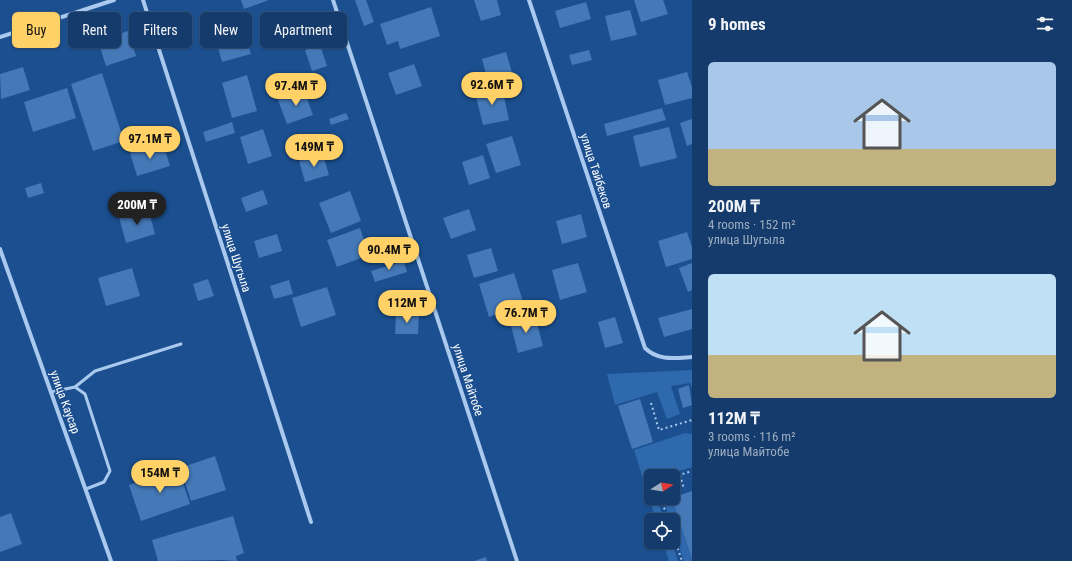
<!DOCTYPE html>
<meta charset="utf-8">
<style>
:root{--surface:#143b6b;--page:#214673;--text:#f1f3f6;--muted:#9dadc1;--line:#33557e;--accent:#ffd166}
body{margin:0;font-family:"Roboto Condensed",sans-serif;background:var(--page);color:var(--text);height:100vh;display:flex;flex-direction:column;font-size:15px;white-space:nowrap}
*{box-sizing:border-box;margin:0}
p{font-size:13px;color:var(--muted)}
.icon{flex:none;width:22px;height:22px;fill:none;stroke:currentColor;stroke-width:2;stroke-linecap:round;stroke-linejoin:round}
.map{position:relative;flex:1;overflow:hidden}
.sheet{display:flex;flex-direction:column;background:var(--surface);width:380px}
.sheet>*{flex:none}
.top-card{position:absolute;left:12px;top:12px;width:380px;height:36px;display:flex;gap:8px}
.needle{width:26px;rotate:78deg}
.controls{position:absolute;left:644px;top:469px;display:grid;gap:8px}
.controls a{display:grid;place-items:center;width:36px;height:36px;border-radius:6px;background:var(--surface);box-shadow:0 1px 3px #0004,0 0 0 1px var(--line);font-size:20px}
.price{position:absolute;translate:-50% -34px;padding:0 9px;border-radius:14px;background:var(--accent);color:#111;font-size:13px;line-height:26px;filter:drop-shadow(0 1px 2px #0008)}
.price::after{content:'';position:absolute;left:50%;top:24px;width:12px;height:9px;margin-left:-6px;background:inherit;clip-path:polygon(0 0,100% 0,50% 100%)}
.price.on{background:#222;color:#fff}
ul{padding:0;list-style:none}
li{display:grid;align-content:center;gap:8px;height:212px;padding:0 16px}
li span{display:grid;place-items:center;height:124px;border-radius:6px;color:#555}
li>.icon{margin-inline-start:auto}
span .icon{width:72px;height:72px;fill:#fffc;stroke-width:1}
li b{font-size:17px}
h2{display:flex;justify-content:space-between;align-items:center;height:48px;padding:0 16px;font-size:17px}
.pill{padding:0 14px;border-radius:6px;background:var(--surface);box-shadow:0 1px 3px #0004,0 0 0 1px var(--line);font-size:14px;line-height:36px}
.pill.on{background:var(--accent);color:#111}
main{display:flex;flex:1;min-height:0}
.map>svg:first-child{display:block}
</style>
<main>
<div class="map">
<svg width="692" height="561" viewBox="0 0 692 561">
<rect width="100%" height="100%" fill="#1b4f8f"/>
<g fill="#2e69ad">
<path d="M692 370V388L690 383 671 386 680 414 667 419 657 392 615 405 607 374Z"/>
<path d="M685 433 692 434V467L664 476H651V480L644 482 634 450Z"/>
<path d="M651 482V498H657L664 520H656L645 485Z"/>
<path d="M663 498H672L692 561H684L673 529V520H670Z"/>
<path d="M663 542H672L678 561H669Z"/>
</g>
<g fill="#4478b7">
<path d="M241 0H269L244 9Z"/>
<path d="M355 0H366L374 22 364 26Z"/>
<path d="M474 0H497L501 15 481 21Z"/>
<path d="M634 0H663L668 14 641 22Z"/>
<path d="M586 2 591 19 560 28 555 11Z"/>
<path d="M431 7 440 36 400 49 398 41 387 45 380 24Z"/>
<path d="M630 10 637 35 611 41 605 16Z"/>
<path d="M318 13 326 38 305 45 297 19Z"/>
<path d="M242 25 251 54 222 62 214 33Z"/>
<path d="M128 31 136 56 106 66 98 41Z"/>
<path d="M320 45 327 66 312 71 305 50Z"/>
<path d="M589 50 592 60 572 65 569 55Z"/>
<path d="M506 52 513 76 488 82 482 59Z"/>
<path d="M414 64 422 86 396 95 388 73Z"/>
<path d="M23 67 30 90 1 99 0 74Z"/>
<path d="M687 72 692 87V98L665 105 658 80Z"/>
<path d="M102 73 124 141 93 151 71 84Z"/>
<path d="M247 75 257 111 232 118 222 83Z"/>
<path d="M502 87 509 120 483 125 475 93Z"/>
<path d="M67 88 76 118 33 132 24 102Z"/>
<path d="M304 90 313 115 287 124 278 100Z"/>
<path d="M662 108 666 120 607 136 604 124Z"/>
<path d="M346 113 349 119 331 125 329 119Z"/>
<path d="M692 119V144L687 146 680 123Z"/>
<path d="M232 122 235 133 206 142 203 132Z"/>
<path d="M669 127 677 158 640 167 633 136Z"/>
<path d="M263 129 272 156 248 164 240 137Z"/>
<path d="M512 136 521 165 496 173 486 144Z"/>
<path d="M163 143 170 166 137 176 130 153Z"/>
<path d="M323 154 329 175 305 182 299 161Z"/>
<path d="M483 155 490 178 469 185 462 162Z"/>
<path d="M41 183 44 193 28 198 25 188Z"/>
<path d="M263 190 268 204 246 212 241 198Z"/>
<path d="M350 191 361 221 331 233 319 203Z"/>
<path d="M148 208 155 234 126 243 119 217Z"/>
<path d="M469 209 476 230 451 239 443 218Z"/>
<path d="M581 214 587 237 562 244 556 221Z"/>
<path d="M360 228 369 255 337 267 327 240Z"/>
<path d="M687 232 692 247V259L666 267 658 241Z"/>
<path d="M277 234 282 251 259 258 254 241Z"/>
<path d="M397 243 401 255 393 257 390 245Z"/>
<path d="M491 248 498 271 474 278 467 255Z"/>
<path d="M404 261 407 272 375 282 371 271Z"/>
<path d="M578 263 587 292 560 300 552 270Z"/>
<path d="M692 263V290L688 292 679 268Z"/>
<path d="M132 268 140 296 106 306 98 278Z"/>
<path d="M514 273 524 305 489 317 479 284Z"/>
<path d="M208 279 214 296 198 301 193 284Z"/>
<path d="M289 280 293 294 274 299 270 286Z"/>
<path d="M327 287 336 315 301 327 292 298Z"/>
<path d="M692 309V329L664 337 658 318Z"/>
<path d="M396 314 419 315 418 334H395Z"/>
<path d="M535 316 543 346 518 353 510 322Z"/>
<path d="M615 317 623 343 605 348 598 322Z"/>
<path d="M689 385 692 405 683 408 678 389Z"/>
<path d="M640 399 653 442 632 449 618 406Z"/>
<path d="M215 456 226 490 191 501 180 468Z"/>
<path d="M178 468 190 504 141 521 129 485Z"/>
<path d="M692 491V560L672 498Z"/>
<path d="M11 513 22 544 0 552V517Z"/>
<path d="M233 516 244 553 236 556 237 561 223 560 158 561 152 540Z"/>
<path d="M486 557 487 561H474Z"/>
</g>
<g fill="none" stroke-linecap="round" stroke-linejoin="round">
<g stroke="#a9c9ee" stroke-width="2" stroke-dasharray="2 3" stroke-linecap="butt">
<path d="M651 403 659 430 692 420"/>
<path d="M680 475 684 489"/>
<path d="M673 477 692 471"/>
<path d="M661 498 668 520"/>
<path d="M673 534 682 561"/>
</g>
<g stroke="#a9c9ee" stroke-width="3">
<path d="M75 387 85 394 110 471 104 482 86 489"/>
<path d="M51 392 75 387 95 371 181 344"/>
</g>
<g stroke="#a9c9ee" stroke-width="4">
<path d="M143 0 311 522"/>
<path d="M333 0 517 561"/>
<path d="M529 0 645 348C658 361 675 358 692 357"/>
<path d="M0 37 114 0"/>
<path d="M0 249 111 561"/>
</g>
</g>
<g text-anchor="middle" stroke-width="3" stroke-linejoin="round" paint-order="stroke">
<g font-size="12" fill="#fff" stroke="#1b4f8f">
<text transform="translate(596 171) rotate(72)" y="4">улица Тайбеков</text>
<text transform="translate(236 258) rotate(72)" y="4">улица Шугыла</text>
<text transform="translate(468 380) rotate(72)" y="4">улица Майтобе</text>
<text transform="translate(65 402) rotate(70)" y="4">улица Каусар</text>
</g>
</g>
</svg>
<div class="controls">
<a><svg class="needle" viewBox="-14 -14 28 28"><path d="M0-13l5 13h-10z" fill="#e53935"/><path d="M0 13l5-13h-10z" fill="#9dadc1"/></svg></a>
<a><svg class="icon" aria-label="locate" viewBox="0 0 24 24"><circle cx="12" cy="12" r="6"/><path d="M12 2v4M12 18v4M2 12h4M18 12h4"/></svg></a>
</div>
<b class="price" style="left:492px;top:106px">92.6M ₸</b>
<b class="price" style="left:296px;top:107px">97.4M ₸</b>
<b class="price" style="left:150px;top:160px">97.1M ₸</b>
<b class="price" style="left:314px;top:168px">149M ₸</b>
<b class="price on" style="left:137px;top:226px">200M ₸</b>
<b class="price" style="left:389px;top:271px">90.4M ₸</b>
<b class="price" style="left:407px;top:324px">112M ₸</b>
<b class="price" style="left:526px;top:334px">76.7M ₸</b>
<b class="price" style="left:160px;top:494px">154M ₸</b>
<div class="top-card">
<a class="pill on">Buy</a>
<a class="pill">Rent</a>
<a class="pill">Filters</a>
<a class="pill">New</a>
<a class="pill">Apartment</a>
</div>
</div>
<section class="sheet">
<h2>9 homes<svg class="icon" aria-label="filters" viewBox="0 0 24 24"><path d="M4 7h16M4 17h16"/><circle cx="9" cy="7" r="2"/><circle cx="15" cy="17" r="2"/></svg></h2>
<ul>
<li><span style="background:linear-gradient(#a9c7e8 70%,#c2b280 0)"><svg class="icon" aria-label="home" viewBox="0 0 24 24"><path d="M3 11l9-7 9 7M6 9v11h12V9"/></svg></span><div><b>200M ₸</b><p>4 rooms · 152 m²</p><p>улица Шугыла</p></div></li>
<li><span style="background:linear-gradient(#bfe0f5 65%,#c2b280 0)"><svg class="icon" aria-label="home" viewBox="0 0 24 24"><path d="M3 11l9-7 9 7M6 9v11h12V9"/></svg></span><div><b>112M ₸</b><p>3 rooms · 116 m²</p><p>улица Майтобе</p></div></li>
</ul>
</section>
</main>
